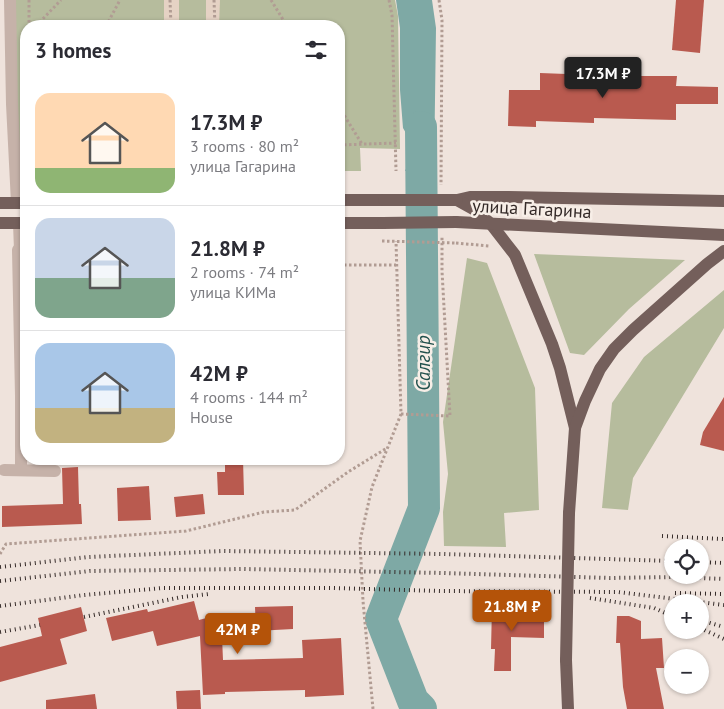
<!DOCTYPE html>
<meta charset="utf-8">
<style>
:root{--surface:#fff;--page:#f2f2f3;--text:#2b2b33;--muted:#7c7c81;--line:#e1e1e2;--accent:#b45309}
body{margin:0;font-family:"PT Sans",sans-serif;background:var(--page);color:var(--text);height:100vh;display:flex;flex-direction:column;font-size:19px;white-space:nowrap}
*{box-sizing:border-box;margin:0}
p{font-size:16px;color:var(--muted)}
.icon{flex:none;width:28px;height:28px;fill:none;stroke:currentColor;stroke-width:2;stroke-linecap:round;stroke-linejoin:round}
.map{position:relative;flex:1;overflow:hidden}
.side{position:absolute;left:20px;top:20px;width:325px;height:445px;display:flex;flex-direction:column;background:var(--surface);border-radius:20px;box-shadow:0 1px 4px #0004}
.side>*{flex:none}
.tools{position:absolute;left:664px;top:539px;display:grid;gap:10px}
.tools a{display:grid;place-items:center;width:45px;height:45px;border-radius:50%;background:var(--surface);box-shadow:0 1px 4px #0004;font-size:25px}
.price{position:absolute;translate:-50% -42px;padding:0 11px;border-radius:5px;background:var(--accent);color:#fff;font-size:16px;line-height:32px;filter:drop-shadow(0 1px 2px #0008)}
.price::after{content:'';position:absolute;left:50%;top:30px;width:15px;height:11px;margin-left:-8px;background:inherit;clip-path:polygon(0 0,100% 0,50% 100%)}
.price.on{background:#222;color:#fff}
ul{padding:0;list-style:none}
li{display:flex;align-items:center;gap:15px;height:125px;padding:0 15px}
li+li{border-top:1px solid var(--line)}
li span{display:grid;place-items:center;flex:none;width:140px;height:100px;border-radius:15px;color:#555}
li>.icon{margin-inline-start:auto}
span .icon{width:60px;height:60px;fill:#fffc;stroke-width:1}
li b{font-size:21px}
h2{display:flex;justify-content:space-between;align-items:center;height:60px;padding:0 15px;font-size:21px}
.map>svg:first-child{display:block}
</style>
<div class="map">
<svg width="724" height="709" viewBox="0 0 724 709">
<rect width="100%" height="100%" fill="#efe3dc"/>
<g fill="#b6bc9d">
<path d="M15 0H395L398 16 400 149 360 148 361 171H339V26H26V144L16 142Z"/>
<path d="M534 254 685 260 629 309 584 355 570 353Z"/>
<path d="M467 258 487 263 535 388 539 510 504 513 506 547 444 546 443 512 448 474 443 422Z"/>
<path d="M724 290V328L633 478 628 510 602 508 612 403 644 357Z"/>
</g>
<g fill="#e5d2c4">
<rect x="164" y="0" width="15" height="26"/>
<path d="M206 0H220L219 26H206Z"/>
</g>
<path fill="#7ea9a5" d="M396 0H432L436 28 434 171H405L412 155 413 145 403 128 400 90V28Z"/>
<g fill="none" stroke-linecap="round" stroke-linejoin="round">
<path stroke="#7ea9a5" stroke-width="32" d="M421 709 413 701 381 619 424 508 421 127"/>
</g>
<g fill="#b95a4f">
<path d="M676 0H704L700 53 672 50Z"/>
<path d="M540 73 619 76H677L676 86 718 87V104H676V120L594 118V123L536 121V127L508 126 509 90H540Z"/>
<path d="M724 397V451L700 445 703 432Z"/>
<path d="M225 459H243L244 495H218L217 472H225Z"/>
<path d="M78 467 79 504H81L82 524 2 527V506L63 504 62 468Z"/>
<path d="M149 486 151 520 118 521 117 488Z"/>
<path d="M203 494 205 514 176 517 174 497Z"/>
<path d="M194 601 199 620 221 614 223 660 303 658 302 640 341 638 344 695 305 697V690L225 692V694L203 695 200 636 157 646 153 631 112 641 106 618 147 609 148 612Z"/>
<path d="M293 606V629L256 631 255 607Z"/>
<path d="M81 607 87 631 60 639 67 664 0 682V647L42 636 38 618Z"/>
<path d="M492 607 534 611 533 614H544V638L511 637V671H494L495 649H491Z"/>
<path d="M617 616H629L641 621V639L662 638 664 668H656L664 709H627L623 687 620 643H616Z"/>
<path d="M200 690 201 709H177L176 691Z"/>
<path d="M95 694 97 709H46V700Z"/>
</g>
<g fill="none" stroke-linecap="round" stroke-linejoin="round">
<g stroke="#b19c93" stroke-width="3" stroke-dasharray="2.5 2.5" stroke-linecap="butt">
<path d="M29 0V26"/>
<path d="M170 0 171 26"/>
<path d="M214 0 215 26"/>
<path d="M271 0 287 26"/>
<path d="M389 0 392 15 396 171"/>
<path d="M439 0 442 20 441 185"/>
<path d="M36 26 61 0"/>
<path d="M106 26 120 0"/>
<path d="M339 107 362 144"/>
<path d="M339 145 396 143"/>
<path d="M456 243 489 246"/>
<path d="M339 265H396"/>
<path d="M401 414 450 416 442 271V237"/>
<path d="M0 554 6 544 186 531 264 512 295 510 348 472 387 448"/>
<path d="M373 709 363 601 360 541 372 487 401 414 396 241"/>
</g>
<path stroke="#c6b2a9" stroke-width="8" d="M17 223 18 250"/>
<g stroke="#c6b2a9" stroke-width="12">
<path d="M10 0 12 104 17 203"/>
<path d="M18 250 21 396V470"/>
<path d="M4 470 55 471"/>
</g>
<g stroke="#745f5b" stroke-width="12">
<path d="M339 200H384"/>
<path d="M457 200 470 197H509L724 201"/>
<path d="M457 200 475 210 491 224 515 255 552 344 560 368 575 428"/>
<path d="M0 203H26"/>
<path d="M456 222 724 235"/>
<path d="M0 223H26"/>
<path d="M339 223H383"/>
<path d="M569 513 575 428 585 401 600 369 614 349 633 330 707 264 724 251"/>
<path d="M566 660 568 709"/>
</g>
<g stroke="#342a28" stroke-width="4" stroke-dasharray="1 4" stroke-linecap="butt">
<path d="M662 536 724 539"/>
<path d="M700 562 724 563"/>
<path d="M0 567 88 557 223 551 443 554 672 561"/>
<path d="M0 581 90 571 244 569 442 573 610 578 674 577 724 579"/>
<path d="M675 593 724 594"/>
<path d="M590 598 654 608 672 616"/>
<path d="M0 606 84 595 163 588H332L441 591 618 592 724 605"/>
<path d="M84 617 182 597 209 594"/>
<path d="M700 620 724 627"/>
<path d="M700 628 724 639"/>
<path d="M0 632 40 625"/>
</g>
<path stroke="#b19c93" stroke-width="3" stroke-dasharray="2.5 2.5" stroke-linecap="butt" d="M382 241 456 243"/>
<g stroke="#745f5b" stroke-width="12">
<path d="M384 200H457"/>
<path d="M383 223 456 222"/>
<path d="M566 660 569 513"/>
</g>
</g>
<g text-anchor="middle" stroke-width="5" stroke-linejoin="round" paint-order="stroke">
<g font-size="18" fill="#342a28" stroke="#f7eee7">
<text transform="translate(532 209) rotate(3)" y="6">улица Гагарина</text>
</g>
<g font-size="19" font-style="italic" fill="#22514d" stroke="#f7eee7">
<text transform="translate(423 363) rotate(-90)" y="7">Салгир</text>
</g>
</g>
</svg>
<div class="tools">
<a><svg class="icon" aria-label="locate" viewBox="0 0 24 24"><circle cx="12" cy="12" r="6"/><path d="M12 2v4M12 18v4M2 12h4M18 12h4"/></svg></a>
<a>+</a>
<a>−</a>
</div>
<b class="price on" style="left:603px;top:99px">17.3M ₽</b>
<b class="price" style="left:512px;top:632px">21.8M ₽</b>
<b class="price" style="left:238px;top:655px">42M ₽</b>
<section class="side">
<h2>3 homes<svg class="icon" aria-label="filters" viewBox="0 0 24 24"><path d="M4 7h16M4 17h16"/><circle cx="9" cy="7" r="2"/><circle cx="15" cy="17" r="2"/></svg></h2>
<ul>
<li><span style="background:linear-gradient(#ffd9b3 75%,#8fb573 0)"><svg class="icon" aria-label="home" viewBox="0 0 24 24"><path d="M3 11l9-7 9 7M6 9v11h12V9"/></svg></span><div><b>17.3M ₽</b><p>3 rooms · 80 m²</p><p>улица Гагарина</p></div></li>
<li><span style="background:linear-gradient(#c9d6e8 60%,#7fa58c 0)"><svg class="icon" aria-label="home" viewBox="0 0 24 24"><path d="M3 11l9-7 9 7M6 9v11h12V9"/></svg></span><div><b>21.8M ₽</b><p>2 rooms · 74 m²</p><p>улица КИМа</p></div></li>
<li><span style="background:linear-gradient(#a9c7e8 65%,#c2b280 0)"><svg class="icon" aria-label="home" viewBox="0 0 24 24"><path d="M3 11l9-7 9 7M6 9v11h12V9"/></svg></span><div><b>42M ₽</b><p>4 rooms · 144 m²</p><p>House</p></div></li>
</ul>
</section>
</div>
